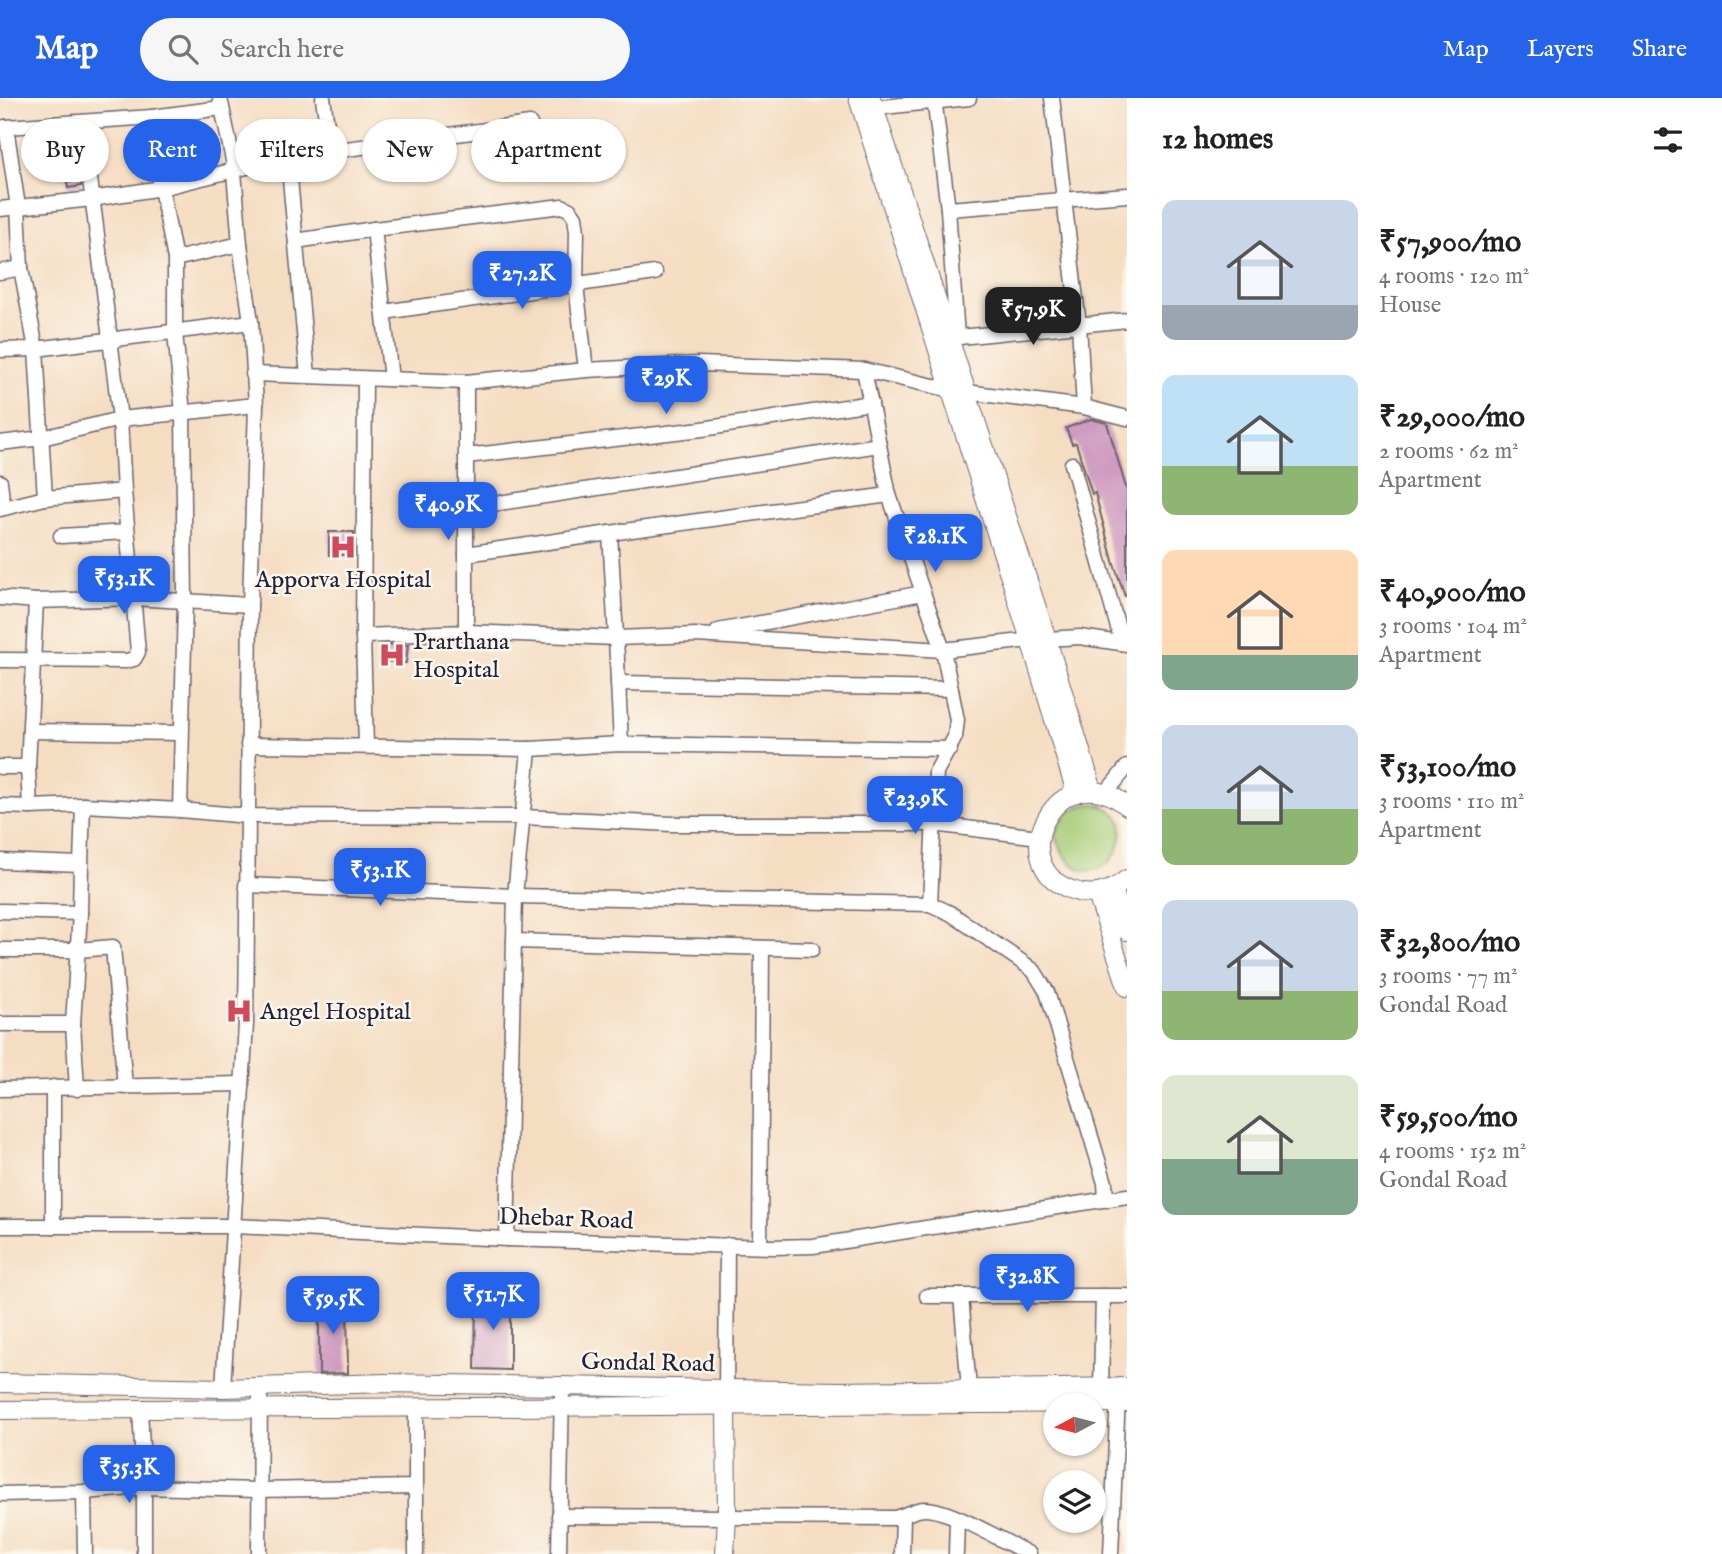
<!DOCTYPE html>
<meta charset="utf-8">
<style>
:root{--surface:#fff;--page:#f6f6f6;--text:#222;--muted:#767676;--accent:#2563eb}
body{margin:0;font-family:"IM FELL English",serif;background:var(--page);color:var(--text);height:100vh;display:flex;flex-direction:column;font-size:26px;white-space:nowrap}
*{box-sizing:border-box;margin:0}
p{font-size:23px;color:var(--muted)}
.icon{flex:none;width:38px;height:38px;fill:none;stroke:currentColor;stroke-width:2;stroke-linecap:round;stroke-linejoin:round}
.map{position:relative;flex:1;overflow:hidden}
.drawer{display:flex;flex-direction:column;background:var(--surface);width:595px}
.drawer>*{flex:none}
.banner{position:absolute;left:21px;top:21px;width:665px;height:63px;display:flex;gap:14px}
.needle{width:46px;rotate:263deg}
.tools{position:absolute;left:1043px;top:1295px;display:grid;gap:14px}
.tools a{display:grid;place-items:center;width:63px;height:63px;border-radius:50%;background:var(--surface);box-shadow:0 2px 5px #0004;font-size:35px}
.price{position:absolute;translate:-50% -60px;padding:0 16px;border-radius:14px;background:var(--accent);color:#fff;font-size:23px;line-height:46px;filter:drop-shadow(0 2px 4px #0008)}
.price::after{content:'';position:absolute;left:50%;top:42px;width:21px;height:16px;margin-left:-10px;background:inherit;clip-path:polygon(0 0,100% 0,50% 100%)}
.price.on{background:#222;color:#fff}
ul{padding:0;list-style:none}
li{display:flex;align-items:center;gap:21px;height:175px;padding:0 35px}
li span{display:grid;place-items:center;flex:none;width:196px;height:140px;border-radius:14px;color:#555}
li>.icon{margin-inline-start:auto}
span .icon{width:84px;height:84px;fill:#fffc;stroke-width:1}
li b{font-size:30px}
h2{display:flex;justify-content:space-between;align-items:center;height:84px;padding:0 35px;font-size:30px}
.tag{padding:0 24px;border-radius:32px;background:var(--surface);box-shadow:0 2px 5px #0004;font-size:24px;line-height:63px}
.tag.on{background:var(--accent);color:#fff}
header{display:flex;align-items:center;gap:42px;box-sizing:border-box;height:98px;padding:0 35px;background:var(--accent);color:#fff}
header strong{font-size:33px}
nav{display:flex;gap:38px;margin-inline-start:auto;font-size:24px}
.search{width:490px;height:63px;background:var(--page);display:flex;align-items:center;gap:18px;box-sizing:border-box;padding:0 24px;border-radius:38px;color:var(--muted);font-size:26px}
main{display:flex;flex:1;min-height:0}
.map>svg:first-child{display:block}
</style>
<header>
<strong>Map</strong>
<div class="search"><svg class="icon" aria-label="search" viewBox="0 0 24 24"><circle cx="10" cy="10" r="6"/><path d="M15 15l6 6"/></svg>Search here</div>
<nav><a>Map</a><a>Layers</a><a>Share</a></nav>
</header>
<main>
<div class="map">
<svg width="1127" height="1456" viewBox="0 0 1127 1456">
<rect width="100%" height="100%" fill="#fbf7ec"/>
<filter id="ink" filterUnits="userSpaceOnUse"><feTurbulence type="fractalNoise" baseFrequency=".0143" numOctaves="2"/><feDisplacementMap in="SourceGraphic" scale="14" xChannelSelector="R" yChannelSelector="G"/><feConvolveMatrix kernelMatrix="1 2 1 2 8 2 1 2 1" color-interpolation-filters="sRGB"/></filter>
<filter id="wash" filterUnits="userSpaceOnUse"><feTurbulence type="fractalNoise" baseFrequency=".00686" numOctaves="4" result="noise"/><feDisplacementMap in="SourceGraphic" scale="28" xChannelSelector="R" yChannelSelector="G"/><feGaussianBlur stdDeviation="1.57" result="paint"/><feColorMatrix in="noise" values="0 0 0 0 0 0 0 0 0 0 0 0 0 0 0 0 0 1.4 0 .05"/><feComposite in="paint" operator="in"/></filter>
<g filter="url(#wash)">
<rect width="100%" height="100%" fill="#f5ddc2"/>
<path fill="#a5cc76" stroke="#647758" stroke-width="2" d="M1090 706C1103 706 1115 712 1121 724 1127 773 1072 797 1056 737 1062 718 1071 709 1090 706Z"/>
<g id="blocks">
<g fill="#cf9bc1">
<path d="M76 58 81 88 68 90 63 60Z"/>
<path d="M1091 321 1107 325 1127 393V497L1125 498 1113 463 1095 395 1092 396 1076 345 1072 346 1066 330Z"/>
<rect x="329" y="434" width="25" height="23"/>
<path d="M398 546 408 547 406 565 381 563 382 547Z"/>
<path d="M476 1195 510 1196V1272L475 1271Z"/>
<path d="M319 1200H347L348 1275 319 1276Z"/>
</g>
</g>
</g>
<g filter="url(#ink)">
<use href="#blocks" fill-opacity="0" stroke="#6c636a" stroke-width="2"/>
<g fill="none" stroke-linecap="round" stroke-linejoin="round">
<defs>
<g id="minor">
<path d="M220 0 233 62 240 146 251 224 256 307 250 507 246 926 223 1290"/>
<path d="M323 0 331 55"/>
<path d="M934 0 948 111"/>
<path d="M1052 0 1079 227 1084 309"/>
<path d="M874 10 969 0"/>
<path d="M6 29 152 19 221 10"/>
<path d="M0 30 6 29 18 109 21 170 0 174"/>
<path d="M288 59 530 26"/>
<path d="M0 111 92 101 161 90 152 19"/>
<path d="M374 131 391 281"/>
<path d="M296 143 374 131 562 108 570 112 575 119 577 134 576 187 586 272"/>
<path d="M175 161 240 146"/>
<path d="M21 170 36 251 45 400"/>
<path d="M384 214 655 175"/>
<path d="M957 239 948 111 1127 97"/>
<path d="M950 240 1127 222"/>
<path d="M0 252 36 251 251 224"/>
<path d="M864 272 889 397 943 552 957 622 955 639 936 674 930 806"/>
<path d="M253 276 466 284 586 272 699 266 864 272 951 292 1084 309 1127 320"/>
<path d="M308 278 288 59 161 90 175 161V235L183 315 185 503 180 712 248 718 523 719 672 726H933L1039 739"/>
<path d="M365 281 363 538 366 648"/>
<path d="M0 345 42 340 120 321 256 307"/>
<path d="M466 358 702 331 871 305"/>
<path d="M1072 366 1122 544"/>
<path d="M0 384 3 410"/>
<path d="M466 410 879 347"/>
<path d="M0 411 45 400 124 393"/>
<path d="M61 438 127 434"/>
<path d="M466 456 610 435"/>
<path d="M0 500 36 503 134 500 250 507"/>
<path d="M36 503 28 669 30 709 83 707 81 766"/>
<path d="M718 533 923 495"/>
<path d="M466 534 616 540 610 435 889 397"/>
<path d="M363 538 466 534V284"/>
<path d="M0 562 126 563 134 561 138 554 124 393 120 321 83 25"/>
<path d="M618 585 951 591"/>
<path d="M30 633 181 635"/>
<path d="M621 646 616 540 696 537 943 552 1030 542 1080 539 1127 546"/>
<path d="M248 647 529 651 621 646 950 651"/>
<path d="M0 669H28"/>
<path d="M1106 695 1127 669"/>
<path d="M83 707 180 712"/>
<path d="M0 708 30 709"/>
<path d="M0 763 81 766 80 815"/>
<path d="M246 787 515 798 930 806 950 815 1022 864 1034 873 1047 894 1105 1085 1106 1102"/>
<path d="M0 813 80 815 73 926 77 991"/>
<path d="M514 843 812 851"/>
<path d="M0 852H78L113 849 125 989"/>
<path d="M0 926H73"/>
<path d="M0 991 242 986"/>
<path d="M0 1128H235L507 1141 773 1149 813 1148 1127 1098"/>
<path d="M53 1128V989"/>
<path d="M507 1141 515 798 529 651"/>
<path d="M760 1148 762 850"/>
<path d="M927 1198H1127"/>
<path d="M961 1198 969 1291"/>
<path d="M1101 1290 1103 1198"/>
<path d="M726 1300 727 1147"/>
<path d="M140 1310 144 1389V1456"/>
<path d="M84 1394 85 1456"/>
<path d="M0 1396 84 1394 144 1389 258 1392 416 1389"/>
<path d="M559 1418 894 1420C905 1418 914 1411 925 1411 950 1411 1005 1444 1029 1456"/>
<path d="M259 1456 260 1289"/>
<path d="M416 1456V1309"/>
<path d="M559 1456 562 1287"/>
<path d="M902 1456 903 1418"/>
<path d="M956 1456 957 1421"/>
<path d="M1111 1456 1118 1297"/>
</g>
<g id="major">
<path d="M858 0 1030 542 1076 695"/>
<path d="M871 0 1047 541 1093 693"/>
<path d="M1127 708C1059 652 1000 767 1072 792 1093 800 1111 794 1127 781"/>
<path d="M1113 791 1127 833"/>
<path d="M1097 796 1127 889"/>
<path d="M0 1285 223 1290 386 1285 839 1293 1127 1289"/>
<path d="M0 1312 1127 1305"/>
<path d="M725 1456 727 1418 726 1306"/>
</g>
</defs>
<use href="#minor" stroke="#6c636a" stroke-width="17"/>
<use href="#major" stroke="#6c636a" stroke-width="20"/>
<use href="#minor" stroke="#fff" stroke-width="14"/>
<use href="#major" stroke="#fff" stroke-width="18"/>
</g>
</g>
<defs>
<symbol id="hospital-bare" viewBox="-9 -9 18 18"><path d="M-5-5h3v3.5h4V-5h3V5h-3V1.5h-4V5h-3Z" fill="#d1495b" stroke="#fbf7ec" stroke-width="2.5" paint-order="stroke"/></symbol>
</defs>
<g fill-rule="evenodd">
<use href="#hospital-bare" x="324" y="430" width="38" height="38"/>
<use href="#hospital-bare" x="373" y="538" width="38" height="38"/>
<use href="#hospital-bare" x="220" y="894" width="38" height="38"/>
</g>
<g text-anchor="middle" stroke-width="5" stroke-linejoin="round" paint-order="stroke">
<g font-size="24" fill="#22223b" stroke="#fbf7ec" text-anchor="start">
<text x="343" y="489" text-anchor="middle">Apporva Hospital</text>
<text x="413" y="551">Prarthana<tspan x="413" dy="28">Hospital</tspan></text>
<text x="260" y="921">Angel Hospital</text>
</g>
<g font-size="24" fill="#22223b" stroke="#fbf7ec">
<text transform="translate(566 1120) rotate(2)" y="8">Dhebar Road</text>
<text transform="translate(648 1264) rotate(1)" y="8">Gondal Road</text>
</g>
</g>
</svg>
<div class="tools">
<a><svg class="needle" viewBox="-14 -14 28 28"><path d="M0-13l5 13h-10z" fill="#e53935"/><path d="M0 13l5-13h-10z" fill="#767676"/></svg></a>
<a><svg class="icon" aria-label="layers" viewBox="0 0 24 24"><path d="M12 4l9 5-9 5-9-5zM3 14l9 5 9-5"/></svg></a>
</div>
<b class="price" style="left:522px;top:213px">₹27.2K</b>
<b class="price on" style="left:1033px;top:249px">₹57.9K</b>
<b class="price" style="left:666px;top:318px">₹29K</b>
<b class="price" style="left:448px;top:444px">₹40.9K</b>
<b class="price" style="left:935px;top:476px">₹28.1K</b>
<b class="price" style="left:124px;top:518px">₹53.1K</b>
<b class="price" style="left:915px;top:738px">₹23.9K</b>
<b class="price" style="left:380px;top:810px">₹53.1K</b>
<b class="price" style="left:1027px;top:1216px">₹32.8K</b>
<b class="price" style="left:493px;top:1234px">₹51.7K</b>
<b class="price" style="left:333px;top:1238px">₹59.5K</b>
<b class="price" style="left:129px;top:1407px">₹35.3K</b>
<div class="banner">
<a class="tag">Buy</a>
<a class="tag on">Rent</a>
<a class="tag">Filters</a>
<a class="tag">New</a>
<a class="tag">Apartment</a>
</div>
</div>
<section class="drawer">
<h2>12 homes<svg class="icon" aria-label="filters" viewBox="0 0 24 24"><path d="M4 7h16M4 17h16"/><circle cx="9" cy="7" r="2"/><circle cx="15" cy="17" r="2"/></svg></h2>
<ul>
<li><span style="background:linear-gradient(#c9d6e8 75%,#9aa5b1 0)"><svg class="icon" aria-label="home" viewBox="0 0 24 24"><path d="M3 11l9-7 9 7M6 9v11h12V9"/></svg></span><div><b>₹57,900/mo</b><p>4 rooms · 120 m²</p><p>House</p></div></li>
<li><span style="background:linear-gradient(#bfe0f5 65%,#8fb573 0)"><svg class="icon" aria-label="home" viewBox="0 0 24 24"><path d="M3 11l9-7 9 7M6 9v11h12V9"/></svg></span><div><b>₹29,000/mo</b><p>2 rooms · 62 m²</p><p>Apartment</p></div></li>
<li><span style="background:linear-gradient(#ffd9b3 75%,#7fa58c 0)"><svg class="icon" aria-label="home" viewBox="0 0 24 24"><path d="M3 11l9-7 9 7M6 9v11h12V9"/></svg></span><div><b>₹40,900/mo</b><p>3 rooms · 104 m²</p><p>Apartment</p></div></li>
<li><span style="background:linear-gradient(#c9d6e8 60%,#8fb573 0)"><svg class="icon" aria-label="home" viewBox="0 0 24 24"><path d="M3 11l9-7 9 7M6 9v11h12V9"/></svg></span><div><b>₹53,100/mo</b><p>3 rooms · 110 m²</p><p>Apartment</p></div></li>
<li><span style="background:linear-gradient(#c9d6e8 65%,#8fb573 0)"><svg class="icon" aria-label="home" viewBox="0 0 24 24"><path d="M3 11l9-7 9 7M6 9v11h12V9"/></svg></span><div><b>₹32,800/mo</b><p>3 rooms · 77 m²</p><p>Gondal Road</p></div></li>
<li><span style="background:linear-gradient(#dfe7d0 60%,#7fa58c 0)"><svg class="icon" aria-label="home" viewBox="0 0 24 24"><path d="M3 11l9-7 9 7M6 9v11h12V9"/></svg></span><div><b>₹59,500/mo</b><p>4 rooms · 152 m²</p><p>Gondal Road</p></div></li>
</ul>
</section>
</main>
